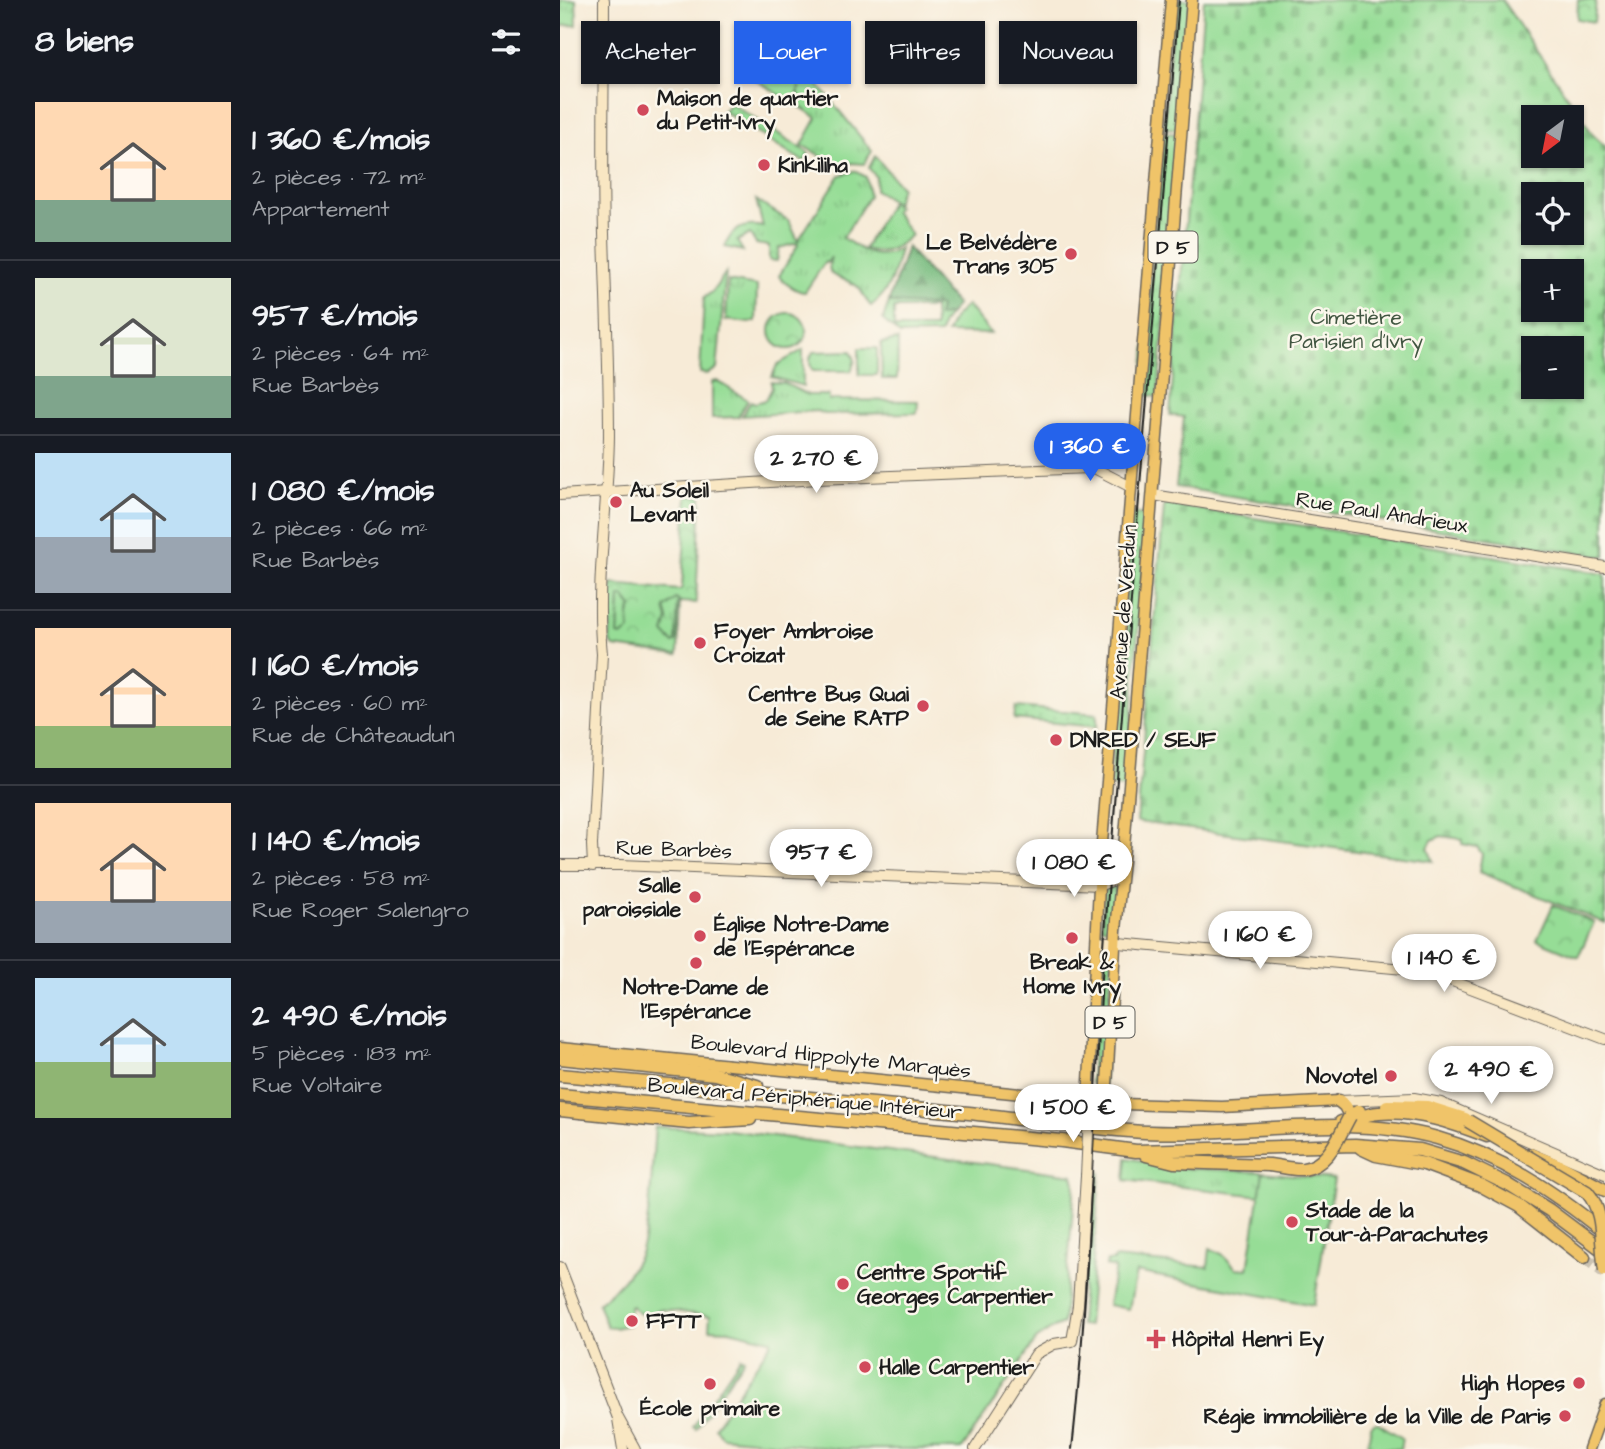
<!DOCTYPE html>
<html lang="fr">
<meta charset="utf-8">
<style>
:root{--surface:#171b24;--page:#242831;--text:#f1f3f6;--muted:#9ea1a6;--line:#363941;--accent:#2563eb}
body{margin:0;font-family:"Architects Daughter",sans-serif;background:var(--page);color:var(--text);height:100vh;display:flex;flex-direction:column;font-size:26px;white-space:nowrap}
*{box-sizing:border-box;margin:0}
p{font-size:23px;color:var(--muted)}
.icon{flex:none;width:38px;height:38px;fill:none;stroke:currentColor;stroke-width:2;stroke-linecap:round;stroke-linejoin:round}
.map{position:relative;flex:1;overflow:hidden}
.sheet{display:flex;flex-direction:column;background:var(--surface);width:560px}
.sheet>*{flex:none}
.banner{position:absolute;left:21px;top:21px;width:665px;height:63px;display:flex;gap:14px}
.needle{width:46px;rotate:212deg}
.fabs{position:absolute;left:961px;top:105px;display:grid;gap:14px}
.fabs a{display:grid;place-items:center;width:63px;height:63px;border-radius:0px;background:var(--surface);box-shadow:0 2px 5px #0004;font-size:35px}
.price{position:absolute;translate:-50% -60px;padding:0 16px;border-radius:24px;background:#fff;color:#222;font-size:23px;line-height:46px;filter:drop-shadow(0 2px 4px #0008)}
.price::after{content:'';position:absolute;left:50%;top:42px;width:21px;height:16px;margin-left:-10px;background:inherit;clip-path:polygon(0 0,100% 0,50% 100%)}
.price.current{background:var(--accent);color:#fff}
ul{padding:0;list-style:none}
li{display:flex;align-items:center;gap:21px;height:175px;padding:0 35px}
li+li{border-top:2px solid var(--line)}
li span{display:grid;place-items:center;flex:none;width:196px;height:140px;border-radius:0px;color:#555}
li>.icon{margin-inline-start:auto}
span .icon{width:84px;height:84px;fill:#fffc;stroke-width:1}
li b{font-size:30px}
h2{display:flex;justify-content:space-between;align-items:center;height:84px;padding:0 35px;font-size:30px}
.pill{padding:0 24px;border-radius:0px;background:var(--surface);box-shadow:0 2px 5px #0004;font-size:24px;line-height:63px}
.pill.current{background:var(--accent);color:#fff}
main{display:flex;flex:1;min-height:0}
.map>svg:first-child{display:block}
</style>
<main>
<section class="sheet">
<h2>8 biens<svg class="icon" aria-label="filters" viewBox="0 0 24 24"><path d="M4 7h16M4 17h16"/><circle cx="9" cy="7" r="2"/><circle cx="15" cy="17" r="2"/></svg></h2>
<ul>
<li><span style="background:linear-gradient(#ffd9b3 70%,#7fa58c 0)"><svg class="icon" aria-label="home" viewBox="0 0 24 24"><path d="M3 11l9-7 9 7M6 9v11h12V9"/></svg></span><div><b>1 360 €/mois</b><p>2 pièces · 72 m²</p><p>Appartement</p></div></li>
<li><span style="background:linear-gradient(#dfe7d0 70%,#7fa58c 0)"><svg class="icon" aria-label="home" viewBox="0 0 24 24"><path d="M3 11l9-7 9 7M6 9v11h12V9"/></svg></span><div><b>957 €/mois</b><p>2 pièces · 64 m²</p><p>Rue Barbès</p></div></li>
<li><span style="background:linear-gradient(#bfe0f5 60%,#9aa5b1 0)"><svg class="icon" aria-label="home" viewBox="0 0 24 24"><path d="M3 11l9-7 9 7M6 9v11h12V9"/></svg></span><div><b>1 080 €/mois</b><p>2 pièces · 66 m²</p><p>Rue Barbès</p></div></li>
<li><span style="background:linear-gradient(#ffd9b3 70%,#8fb573 0)"><svg class="icon" aria-label="home" viewBox="0 0 24 24"><path d="M3 11l9-7 9 7M6 9v11h12V9"/></svg></span><div><b>1 160 €/mois</b><p>2 pièces · 60 m²</p><p>Rue de Châteaudun</p></div></li>
<li><span style="background:linear-gradient(#ffd9b3 70%,#9aa5b1 0)"><svg class="icon" aria-label="home" viewBox="0 0 24 24"><path d="M3 11l9-7 9 7M6 9v11h12V9"/></svg></span><div><b>1 140 €/mois</b><p>2 pièces · 58 m²</p><p>Rue Roger Salengro</p></div></li>
<li><span style="background:linear-gradient(#bfe0f5 60%,#8fb573 0)"><svg class="icon" aria-label="home" viewBox="0 0 24 24"><path d="M3 11l9-7 9 7M6 9v11h12V9"/></svg></span><div><b>2 490 €/mois</b><p>5 pièces · 183 m²</p><p>Rue Voltaire</p></div></li>
</ul>
</section>
<div class="map">
<svg width="1045" height="1449" viewBox="0 0 1045 1449">
<defs>
<pattern id="grass-tufts" width="24" height="20" patternUnits="userSpaceOnUse" patternTransform="scale(1.75)"><rect width="24" height="20" fill="#96dd96"/><path d="M3 7l-1-3M5 7V3M7 7l1-3M15 17l-1-3M17 17v-4M19 17l1-3" fill="none" stroke="#81bd81"/></pattern>
<pattern id="forest-firs" width="22" height="20" patternUnits="userSpaceOnUse" patternTransform="scale(1.75)"><rect width="22" height="20" fill="#78bc7f"/><path d="M5 1l3.5 6h-7zM16 11l3.5 6h-7z" fill="#629867"/></pattern>
<pattern id="cemetery-stones" width="16" height="16" patternUnits="userSpaceOnUse" patternTransform="scale(1.75)"><rect width="16" height="16" fill="#96dd96"/><path d="M2 7V4a2 2 0 0 1 4 0v3zM10 15v-3a2 2 0 0 1 4 0v3z" fill="#81bd81"/></pattern>
<pattern id="park-crowns" width="20" height="18" patternUnits="userSpaceOnUse" patternTransform="scale(1.75)"><rect width="20" height="18" fill="#96dd96"/><path d="M2 6a3 3 0 1 1 6 0M12 15a3 3 0 1 1 6 0" fill="none" stroke="#81bd81"/></pattern>
<pattern id="garden-dots" width="8" height="8" patternUnits="userSpaceOnUse" patternTransform="scale(1.75)"><rect width="8" height="8" fill="#96dd96"/><path d="M2 2h.1M6 6h.1" fill="none" stroke="#81bd81" stroke-width="1.8" stroke-linecap="round"/></pattern>
</defs>
<rect width="100%" height="100%" fill="#fbf7ec"/>
<filter id="ink" filterUnits="userSpaceOnUse"><feTurbulence type="fractalNoise" baseFrequency=".0143" numOctaves="2"/><feDisplacementMap in="SourceGraphic" scale="14" xChannelSelector="R" yChannelSelector="G"/><feConvolveMatrix kernelMatrix="1 2 1 2 8 2 1 2 1" color-interpolation-filters="sRGB"/></filter>
<filter id="wash" filterUnits="userSpaceOnUse"><feTurbulence type="fractalNoise" baseFrequency=".00686" numOctaves="4" result="noise"/><feDisplacementMap in="SourceGraphic" scale="28" xChannelSelector="R" yChannelSelector="G"/><feGaussianBlur stdDeviation="1.57" result="paint"/><feColorMatrix in="noise" values="0 0 0 0 0 0 0 0 0 0 0 0 0 0 0 0 0 1.4 0 .05"/><feComposite in="paint" operator="in"/></filter>
<g filter="url(#wash)">
<rect width="100%" height="100%" fill="#f7ebd7"/>
<g fill="url(#grass-tufts)" stroke="#597c59" stroke-width="2" fill-rule="evenodd">
<path d="M0 0H16L17 25 0 26Z"/>
<path d="M614 0H630L620 129 604 128Z"/>
<path d="M240 65 242 78 240 84 245 76 244 67 312 151 304 164 291 163 281 168 242 145 257 118 239 106V86L236 105 194 79 225 76Z"/>
<path d="M171 103 247 152 249 155 244 162 163 111Z"/>
<path d="M603 133 619 134 598 397 582 395Z"/>
<path d="M315 156 341 187 336 203 315 190 316 177 309 168Z"/>
<path d="M295 171 306 177 309 196 283 238C303 251 317 262 340 249 334 272 331 291 311 306 305 300 303 292 298 287 284 274 263 283 271 257L267 263 265 262 245 292C238 292 223 283 219 276L238 245 237 243 219 248 217 261 209 260V246L196 244 190 234 177 241 183 251 165 247C171 229 185 223 203 227L196 200 229 221 238 241 280 175Z"/>
<path d="M331 202 338 207 334 211 351 235C335 250 325 255 304 249Z"/>
<path d="M347 247 397 305 383 323 380 334 340 335 323 320ZM374 308 375 328H334V308Z"/>
<path d="M166 272 157 369 147 374 140 373 144 298 153 291Z"/>
<path d="M168 281 197 286 196 321 190 323 166 320Z"/>
<path d="M407 305 431 334 387 333 393 319Z"/>
<path d="M338 340 337 379H322L321 343Z"/>
<path d="M243 350V386L212 377 217 365Z"/>
<path d="M157 381 188 400 178 417 152 418V382Z"/>
<path d="M211 382 224 383 248 395H269V400L358 401 357 413 265 414 257 411 182 416 191 401 195 403 206 400 212 388Z"/>
<path d="M572 513 586 515 567 788 550 786Z"/>
<path d="M60 596H63L72 607 69 612 70 630 61 636 58 635Z"/>
<path d="M115 598 118 600 116 642 113 643 104 633 108 619 105 609Z"/>
<path d="M556 883 553 928 542 927 544 888Z"/>
<path d="M539 959 552 960 544 1084 531 1083Z"/>
<path d="M567 1158 621 1168 703 1172 700 1196 565 1180Z"/>
<path d="M531 1172H540L528 1326 520 1325Z"/>
<path d="M181 1357 184 1359 136 1429 133 1427Z"/>
<path d="M814 1423H818L842 1438 840 1449 811 1448 808 1443 811 1426Z"/>
</g>
<path fill="url(#forest-firs)" stroke="#4a6c4e" stroke-width="2" d="M347 247 397 305 390 314 378 317 380 306 332 303 329 301Z"/>
<g fill="url(#cemetery-stones)" stroke="#597c59" stroke-width="2" fill-rule="evenodd">
<path d="M644 0H942L1034 136 1045 146V557L616 487 624 417 610 415ZM973 117H1012V156H973ZM973 194H1012V233H973ZM973 271H1012V310H973ZM973 348H1012V387H973Z"/>
<path d="M606 504 1045 574V923L919 872 922 854 917 847 902 844V839L881 836 872 840 868 848 873 861 577 822 604 507Z"/>
</g>
<g fill="url(#park-crowns)" stroke="#597c59" stroke-width="2" fill-rule="evenodd">
<path d="M1018 0H1036L1034 22 1017 19Z"/>
<circle cx="228" cy="331" r="18"/>
<path d="M127 496H141L136 603 120 602 118 655 54 647 50 642 52 584 119 590 122 588ZM63 596 72 607 69 615 70 630 61 636 58 635 60 597ZM116 599 118 600 116 642 113 643 104 633 108 619 105 608Z"/>
<path d="M993 905 1034 922 1018 957 977 940Z"/>
</g>
<path fill="url(#garden-dots)" stroke="#597c59" stroke-width="2" d="M456 707 537 714V727L454 719Z"/>
<g fill="#96dd96" stroke="#597c59" stroke-width="2">
<rect x="299" y="348" width="18" height="27"/>
<path d="M291 351 295 360 291 371H253C249 365 249 358 253 352Z"/>
<path d="M95 1127 168 1130 513 1175 515 1183 503 1324 491 1329 476 1340 402 1449H277L162 1437 155 1427 211 1343V1340L169 1330 149 1329 150 1316 99 1309C89 1317 79 1317 72 1306L70 1307 69 1325 54 1328 47 1327 38 1303C54 1291 68 1277 78 1258 91 1231 92 1160 95 1127Z"/>
<path d="M703 1172 774 1179 754 1305 576 1272 569 1309 548 1305 555 1268 546 1266 547 1261H554V1258L648 1267 650 1248 662 1254 676 1268 688 1269Z"/>
</g>
</g>
<g filter="url(#ink)">
<g fill="none" stroke-linecap="round" stroke-linejoin="round">
<path stroke="#cbc2b2" stroke-width="12" stroke-dasharray="12 6" stroke-linecap="butt" d="M1024 1257 1045 1273"/>
<defs>
<g id="secondary">
<path d="M0 495 258 479 529 468 536 469 571 487"/>
<path d="M593 495 1045 567"/>
<path d="M0 865H60L540 885 560 878"/>
<path d="M33 866 32 845 42 654C35 581 48 509 49 436 49 369 46 301 44 234 42 156 44 78 44 0"/>
<path d="M537 941 866 971 1045 1039"/>
<path d="M779 1101 854 1098 881 1103 1045 1174"/>
<path d="M0 1267 58 1418 75 1449"/>
<path d="M58 1419 63 1449"/>
<path d="M415 1449 476 1354 494 1344 512 1341 518 1305 526 1176"/>
</g>
<g id="primary">
<path d="M0 1048 562 1104 662 1107 779 1101"/>
<path d="M528 1101 540 867 611 0"/>
<path d="M546 1102 556 930 563 861 632 0"/>
<path d="M1029 1449 1045 1404"/>
</g>
<g id="highway">
<path d="M0 1058 155 1074 197 1086"/>
<path d="M0 1075C136 1087 273 1100 409 1113 463 1119 516 1127 570 1131 672 1139 777 1111 877 1138 941 1156 994 1192 1045 1233"/>
<path d="M0 1095 502 1141 576 1151 795 1145 860 1150 904 1163 947 1184 989 1210 1045 1252"/>
<path d="M779 1101 785 1106 790 1116 799 1111"/>
<path d="M827 1106 867 1107 905 1119"/>
<path d="M0 1110 129 1123 190 1119"/>
<path d="M781 1122C794 1119 807 1114 819 1113 857 1110 893 1123 927 1136"/>
<path d="M801 1148 816 1155 864 1164 920 1185 959 1206 1024 1257"/>
<path d="M970 1154 1000 1166 1045 1190"/>
<path d="M586 1155 614 1162 709 1165"/>
</g>
</defs>
<use href="#secondary" stroke="#69645d" stroke-width="12"/>
<use href="#primary" stroke="#69645d" stroke-width="13"/>
<use href="#highway" stroke="#69645d" stroke-width="15"/>
<use href="#secondary" stroke="#f9e7c3" stroke-width="10"/>
<use href="#primary" stroke="#f0c469" stroke-width="10"/>
<use href="#highway" stroke="#f0c469" stroke-width="12"/>
<path stroke="#1c1c1c" stroke-width="2" d="M512 1449C531 1277 533 1104 545 932 568 621 595 311 619 0"/>
<defs>
<path id="secondary-bridge" d="M526 1176 529 1112"/>
<g id="highway-bridge">
<path d="M908 1121 1027 1192C1045 1213 1040 1240 1045 1270"/>
<path d="M709 1165C720 1166 732 1170 743 1169 769 1166 779 1135 790 1116"/>
</g>
</defs>
<use href="#secondary-bridge" stroke="#69645d" stroke-width="12" stroke-linecap="butt"/>
<use href="#highway-bridge" stroke="#69645d" stroke-width="15" stroke-linecap="butt"/>
<use href="#secondary-bridge" stroke="#f9e7c3" stroke-width="10"/>
<use href="#highway-bridge" stroke="#f0c469" stroke-width="12"/>
</g>
</g>
<g fill="#d1495b" stroke="#fbf7ec" stroke-width="2.5">
<circle cx="83" cy="110" r="7"/>
<circle cx="204" cy="165" r="7"/>
<circle cx="511" cy="254" r="7"/>
<circle cx="56" cy="502" r="7"/>
<circle cx="140" cy="643" r="7"/>
<circle cx="363" cy="706" r="7"/>
<circle cx="496" cy="740" r="7"/>
<circle cx="135" cy="897" r="7"/>
<circle cx="140" cy="936" r="7"/>
<circle cx="512" cy="938" r="7"/>
<circle cx="136" cy="963" r="7"/>
<circle cx="831" cy="1076" r="7"/>
<circle cx="732" cy="1222" r="7"/>
<circle cx="283" cy="1284" r="7"/>
<circle cx="72" cy="1321" r="7"/>
<path d="M592.5 1328.5h7v7h7v7h-7v7h-7v-7h-7v-7h7z"/>
<circle cx="305" cy="1367" r="7"/>
<circle cx="1019" cy="1383" r="7"/>
<circle cx="150" cy="1384" r="7"/>
<circle cx="1005" cy="1416" r="7"/>
</g>
<g text-anchor="middle" stroke-width="5" stroke-linejoin="round" paint-order="stroke">
<g fill="#fbf7ec" stroke="#5f5e5a" stroke-width="2">
<rect x="588.5" y="231.5" width="49" height="31" rx="5"/>
<rect x="525.5" y="1006.5" width="49" height="31" rx="5"/>
</g>
<g font-size="19" font-weight="bold" fill="#1c1c1c">
<text x="613" y="254">D 5</text>
<text x="550" y="1029">D 5</text>
</g>
<g font-size="21" font-weight="bold" fill="#1c1c1c" stroke="#fbf7ec" text-anchor="start">
<text x="97" y="105">Maison de quartier<tspan x="97" dy="24">du Petit-Ivry</tspan></text>
<text x="218" y="172">Kinkiliha</text>
<text x="497" y="249" text-anchor="end">Le Belvédère<tspan x="497" dy="24">Trans 305</tspan></text>
<text x="70" y="497">Au Soleil<tspan x="70" dy="24">Levant</tspan></text>
<text x="154" y="638">Foyer Ambroise<tspan x="154" dy="24">Croizat</tspan></text>
<text x="349" y="701" text-anchor="end">Centre Bus Quai<tspan x="349" dy="24">de Seine RATP</tspan></text>
<text x="510" y="747">DNRED / SEJF</text>
<text x="121" y="892" text-anchor="end">Salle<tspan x="121" dy="24">paroissiale</tspan></text>
<text x="154" y="931">Église Notre-Dame<tspan x="154" dy="24">de l'Espérance</tspan></text>
<text x="512" y="969" text-anchor="middle">Break &amp;<tspan x="512" dy="24">Home Ivry</tspan></text>
<text x="136" y="994" text-anchor="middle">Notre-Dame de<tspan x="136" dy="24">l'Espérance</tspan></text>
<text x="817" y="1083" text-anchor="end">Novotel</text>
<text x="746" y="1217">Stade de la<tspan x="746" dy="24">Tour-à-Parachutes</tspan></text>
<text x="297" y="1279">Centre Sportif<tspan x="297" dy="24">Georges Carpentier</tspan></text>
<text x="86" y="1328">FFTT</text>
<text x="612" y="1346">Hôpital Henri Ey</text>
<text x="319" y="1374">Halle Carpentier</text>
<text x="1005" y="1390" text-anchor="end">High Hopes</text>
<text x="150" y="1415" text-anchor="middle">École primaire</text>
<text x="991" y="1423" text-anchor="end">Régie immobilière de la Ville de Paris</text>
</g>
<g font-size="21" fill="#415641" stroke="#fbf7ec">
<text x="796" y="324">Cimetière<tspan x="796" dy="24">Parisien d'Ivry</tspan></text>
</g>
<g font-size="21" fill="#1c1c1c" stroke="#fbf7ec">
<text transform="translate(822 512) rotate(9)" y="7">Rue Paul Andrieux</text>
<text transform="translate(563 612) rotate(-86)" y="7">Avenue de Verdun</text>
<text transform="translate(114 849) rotate(2)" y="7">Rue Barbès</text>
<text transform="translate(271 1056) rotate(6)" y="7">Boulevard Hippolyte Marquès</text>
<text transform="translate(245 1098) rotate(5)" y="7">Boulevard Périphérique Intérieur</text>
</g>
</g>
</svg>
<div class="fabs">
<a><svg class="needle" viewBox="-14 -14 28 28"><path d="M0-13l5 13h-10z" fill="#e53935"/><path d="M0 13l5-13h-10z" fill="#9ea1a6"/></svg></a>
<a><svg class="icon" aria-label="locate" viewBox="0 0 24 24"><circle cx="12" cy="12" r="6"/><path d="M12 2v4M12 18v4M2 12h4M18 12h4"/></svg></a>
<a>+</a>
<a>−</a>
</div>
<b class="price current" style="left:530px;top:483px">1 360 €</b>
<b class="price" style="left:256px;top:495px">2 270 €</b>
<b class="price" style="left:261px;top:889px">957 €</b>
<b class="price" style="left:514px;top:899px">1 080 €</b>
<b class="price" style="left:700px;top:971px">1 160 €</b>
<b class="price" style="left:884px;top:994px">1 140 €</b>
<b class="price" style="left:931px;top:1106px">2 490 €</b>
<b class="price" style="left:513px;top:1144px">1 500 €</b>
<div class="banner">
<a class="pill">Acheter</a>
<a class="pill current">Louer</a>
<a class="pill">Filtres</a>
<a class="pill">Nouveau</a>
</div>
</div>
</main>
